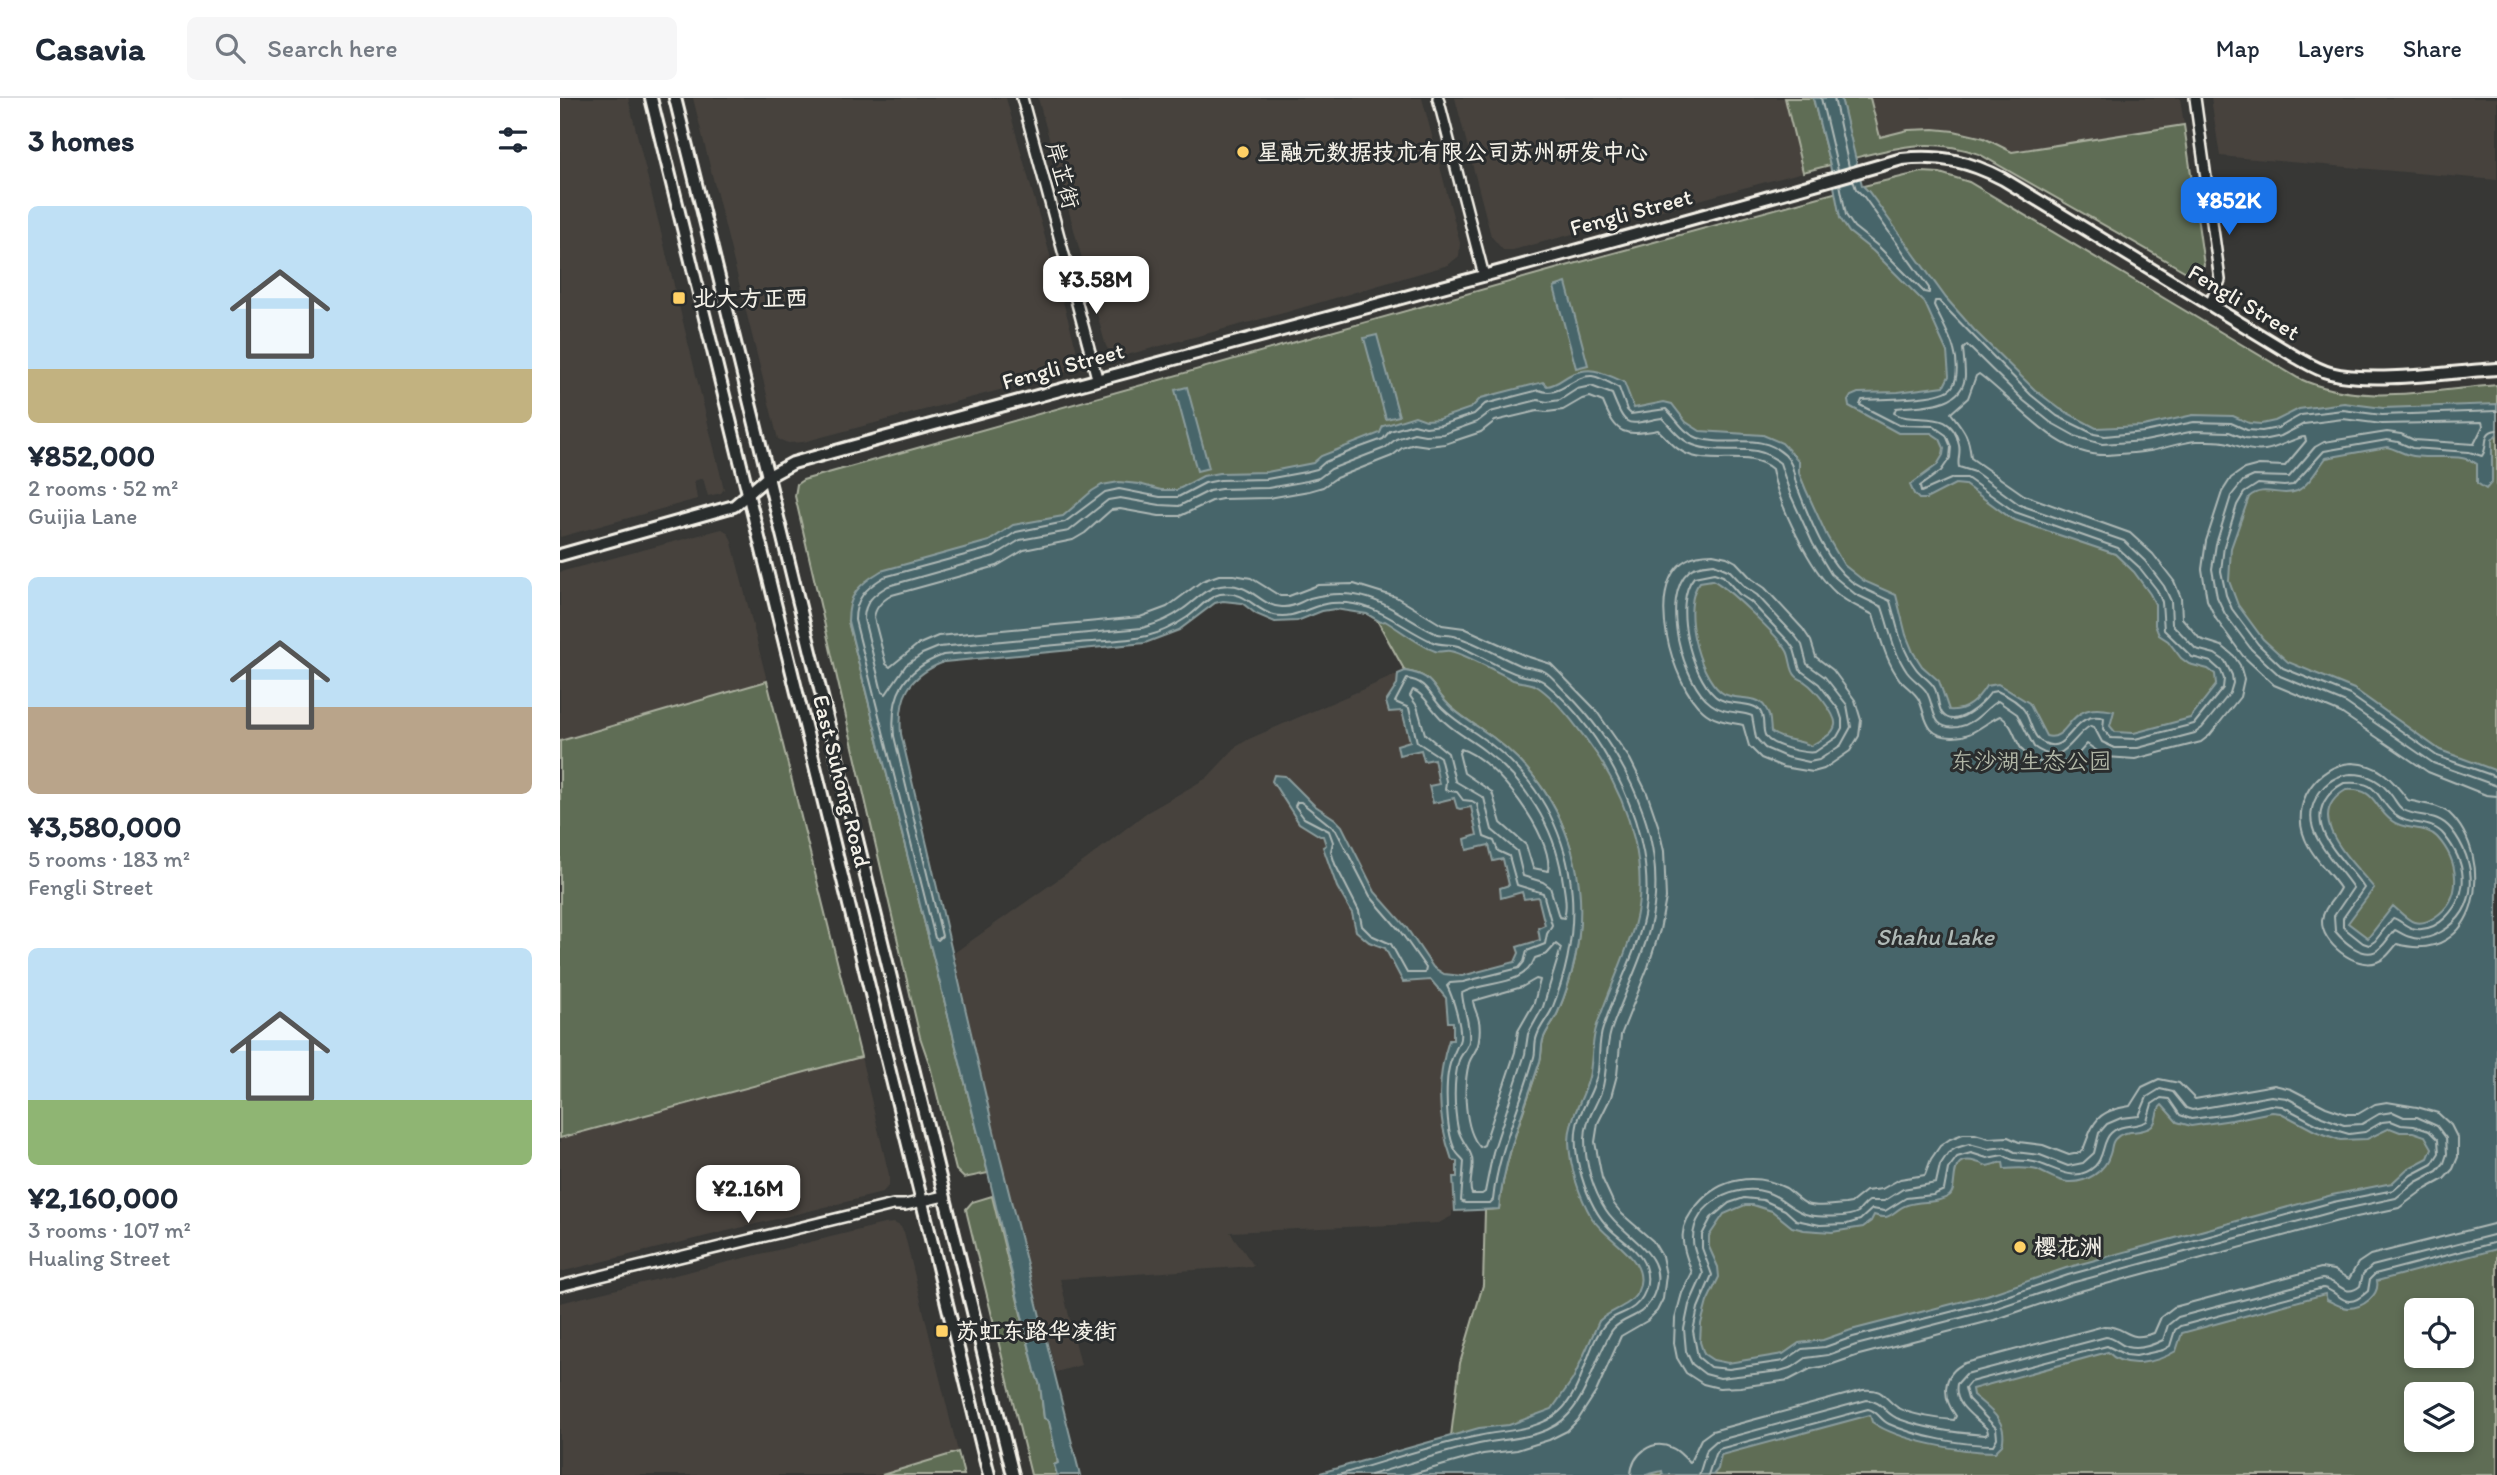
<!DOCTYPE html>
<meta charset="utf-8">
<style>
:root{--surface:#fff;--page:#f6f6f7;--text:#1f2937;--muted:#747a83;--line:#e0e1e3;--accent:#1a73e8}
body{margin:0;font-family:Itim,"LXGW WenKai TC",sans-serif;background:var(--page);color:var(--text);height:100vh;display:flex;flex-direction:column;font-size:26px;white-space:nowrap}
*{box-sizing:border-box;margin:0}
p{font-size:23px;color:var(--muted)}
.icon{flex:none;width:38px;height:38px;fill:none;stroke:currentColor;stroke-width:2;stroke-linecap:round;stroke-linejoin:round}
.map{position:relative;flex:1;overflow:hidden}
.drawer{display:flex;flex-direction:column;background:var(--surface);width:560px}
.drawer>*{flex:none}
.fabs{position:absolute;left:1844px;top:1200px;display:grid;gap:14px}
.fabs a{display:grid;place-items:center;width:70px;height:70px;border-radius:10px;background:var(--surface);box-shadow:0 4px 10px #0003;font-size:35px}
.price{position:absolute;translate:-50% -60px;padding:0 16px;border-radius:14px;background:#fff;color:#222;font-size:23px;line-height:46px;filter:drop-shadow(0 2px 4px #0008)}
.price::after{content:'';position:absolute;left:50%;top:42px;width:21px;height:16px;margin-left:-10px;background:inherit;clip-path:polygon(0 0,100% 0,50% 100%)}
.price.current{background:var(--accent);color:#fff}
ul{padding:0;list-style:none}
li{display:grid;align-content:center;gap:14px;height:371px;padding:0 28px}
li span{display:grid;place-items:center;height:217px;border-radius:10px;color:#555}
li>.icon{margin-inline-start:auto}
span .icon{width:126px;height:126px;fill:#fffc;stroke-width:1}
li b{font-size:30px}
h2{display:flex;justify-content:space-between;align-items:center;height:84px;padding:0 28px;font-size:30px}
header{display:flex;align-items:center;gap:42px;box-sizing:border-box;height:98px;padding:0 35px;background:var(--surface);border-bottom:2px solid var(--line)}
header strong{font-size:33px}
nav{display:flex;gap:38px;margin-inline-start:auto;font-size:24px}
.search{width:490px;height:63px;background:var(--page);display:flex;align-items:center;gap:18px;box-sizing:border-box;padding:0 24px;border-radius:10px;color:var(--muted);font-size:26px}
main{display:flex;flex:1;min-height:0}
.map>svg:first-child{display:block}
</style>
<header>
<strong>Casavia</strong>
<div class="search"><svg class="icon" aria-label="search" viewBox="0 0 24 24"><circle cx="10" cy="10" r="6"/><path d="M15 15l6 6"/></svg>Search here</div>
<nav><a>Map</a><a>Layers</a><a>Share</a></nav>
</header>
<main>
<section class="drawer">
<h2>3 homes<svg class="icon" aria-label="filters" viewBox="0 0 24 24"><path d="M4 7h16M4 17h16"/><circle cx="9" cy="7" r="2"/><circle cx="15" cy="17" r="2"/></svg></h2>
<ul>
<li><span style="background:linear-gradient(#bfe0f5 75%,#c2b280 0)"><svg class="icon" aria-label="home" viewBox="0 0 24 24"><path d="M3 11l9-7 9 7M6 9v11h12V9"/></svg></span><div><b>¥852,000</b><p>2 rooms · 52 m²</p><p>Guijia Lane</p></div></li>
<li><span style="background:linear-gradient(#bfe0f5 60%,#b9a48a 0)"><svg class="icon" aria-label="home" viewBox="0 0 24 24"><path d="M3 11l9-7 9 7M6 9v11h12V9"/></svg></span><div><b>¥3,580,000</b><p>5 rooms · 183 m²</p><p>Fengli Street</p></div></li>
<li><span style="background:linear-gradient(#bfe0f5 70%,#8fb573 0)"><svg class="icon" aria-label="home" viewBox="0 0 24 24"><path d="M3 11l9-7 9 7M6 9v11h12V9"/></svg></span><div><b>¥2,160,000</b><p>3 rooms · 107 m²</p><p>Hualing Street</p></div></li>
</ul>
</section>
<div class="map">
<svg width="1937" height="1377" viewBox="0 0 1937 1377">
<rect width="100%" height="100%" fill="#373735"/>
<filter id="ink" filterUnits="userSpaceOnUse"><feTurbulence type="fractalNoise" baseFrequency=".0143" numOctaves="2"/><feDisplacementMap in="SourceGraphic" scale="14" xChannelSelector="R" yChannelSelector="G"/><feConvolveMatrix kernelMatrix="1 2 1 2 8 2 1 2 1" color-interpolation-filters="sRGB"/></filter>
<g filter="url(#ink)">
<g fill="#47433e">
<path d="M0 0H68L164 391 161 395 148 398 143 380 134 383 137 401 0 439Z"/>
<path d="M133 0H446L516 250 514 265 511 270 504 275 243 344 228 345 218 341Z"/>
<path d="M478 0H862L900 145 899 158 888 167 727 214 563 258H556L547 250 545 245Z"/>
<path d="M895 0H1225L1243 74 953 152H943L931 138Z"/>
<path d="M1310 0H1620L1624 27 1452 54 1424 40 1348 32 1319 39Z"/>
<path d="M1651 0H1937V82L1660 58Z"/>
<path d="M162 431 167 434 171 441 207 583 0 643V474Z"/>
<path d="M845 573 1016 768 939 1111 892 1113V1118L879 1125 670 1134 694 1168 500 1181 521 1267 496 1274 441 1063 394 855 527 761 586 715 647 680 676 649 689 641Z"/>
<path d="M301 959 329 1077V1087L322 1095 0 1174V1040Z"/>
<path d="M334 1125 340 1128 344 1134 398 1354 322 1377H0V1205L324 1126Z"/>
</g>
<g fill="#5f6d55" stroke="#aaaf9e" stroke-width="2" fill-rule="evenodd">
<path d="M1225 0H1253L1270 67 1243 74Z"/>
<path d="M1281 0H1310L1320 39 1348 32 1374 31 1394 33 1424 40 1452 54 1624 27 1644 167 1638 174 1628 175 1419 56C1372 40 1341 48 1294 60Z"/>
<path d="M1362 74 1380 75 1409 84 1738 280C1800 309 1871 292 1937 287V1377H938L891 1338 900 1265 923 1187 925 1112 939 1111C944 1059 965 1012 980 963 982 956 981 949 983 942 986 932 994 924 998 914 1023 855 1028 793 1005 733 988 689 958 655 918 629 906 621 894 614 885 603 870 585 871 577 845 573L817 522 807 516 790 512 775 460 288 523 428 1075 404 1080 396 1072 370 968 360 939 235 398 237 386 243 382 1006 168 1274 95ZM1857 1213H1902V1258H1857ZM1857 1297H1902V1342H1857Z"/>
<path d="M207 583 301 959 0 1040V643Z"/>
<path d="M432 1098 475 1273 480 1287 484 1320 489 1322 498 1365 494 1367 497 1377H471L407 1116 406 1111 412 1104Z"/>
<path d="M398 1354 404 1377H322Z"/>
</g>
<g fill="#47656b" stroke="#8c9d9d" stroke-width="2" fill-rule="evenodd">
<path d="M1253 0H1281L1302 87 1309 94 1386 200 1415 233 1475 292 1500 311 1536 330 1583 328 1633 317 1673 318 1689 325 1701 326 1715 323 1739 311 1784 305 1823 310 1937 306V336L1932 342V384L1926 391 1917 385V366C1899 353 1870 363 1849 357 1841 355 1836 351 1827 349L1766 360C1758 370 1749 387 1737 393 1720 400 1704 386 1689 399L1671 450 1669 483 1678 507 1703 541 1728 564 1794 591 1880 652 1937 673V1151L1817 1183C1820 1197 1803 1210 1788 1210 1780 1209 1774 1205 1767 1202L1765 1196 1622 1235 1616 1253C1598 1264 1565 1273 1548 1254L1412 1291 1413 1297C1429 1311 1449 1323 1442 1347L1435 1354C1402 1354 1339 1343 1312 1324L1310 1317 1161 1357 1158 1371 1153 1377H1103L1102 1373 1086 1377H753L919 1330 949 1327 992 1311 1013 1281 1039 1223C1049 1212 1070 1209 1077 1195 1094 1162 1046 1143 1032 1120 1019 1098 1010 1070 1009 1044 1009 1019 1023 1003 1029 979 1033 962 1031 944 1037 927 1048 894 1064 862 1074 828 1090 771 1070 710 1040 661 1026 640 999 603 978 589 972 584 961 585 953 582 939 575 903 555 890 553 885 552 879 555 875 553 860 548 839 531 825 523L821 524 807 516 775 511 762 513 737 523 715 524 696 516 682 505 663 503 655 505 619 532 585 545 384 564C348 578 338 599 341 636L441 1063 520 1377H497L494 1367 498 1365 489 1323 484 1320 480 1287 475 1273 428 1075 288 523C288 497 299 486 321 473L429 443 453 427 503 418 532 393 542 387 559 384 579 386 601 392H617L643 378 659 375 707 374 753 365 761 358 820 335 823 328 855 318 866 322 879 321 911 310 921 300 983 284 987 288C998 287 1002 280 1012 276 1034 267 1044 276 1064 284L1074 310 1104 304 1112 306 1126 324 1140 333 1203 337 1222 345 1239 363V375L1246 392 1267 438 1284 467 1304 483 1336 497 1346 537 1353 554 1362 568 1379 583 1389 612C1406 614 1418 601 1426 588L1438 586 1469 605 1486 638C1503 643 1507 622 1521 615 1531 609 1543 611 1554 613L1550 628 1555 634 1574 635 1630 620 1656 587 1655 576 1648 571 1629 566 1621 560 1608 543 1599 537 1595 527V506L1590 496 1574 474 1555 456 1452 421 1405 387 1395 386 1366 401H1359L1354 396 1350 387 1377 367 1383 357 1384 350 1380 341 1371 335H1338L1289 308 1288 303 1291 298 1298 295 1338 294 1384 288 1389 278 1387 254 1365 205 1313 153 1289 134 1280 120 1270 67ZM1152 482C1164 486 1220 540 1227 553 1231 560 1230 573 1236 578 1238 581 1242 581 1245 584 1254 590 1277 617 1275 627 1273 638 1259 642 1251 648 1239 641 1224 644 1211 634 1210 625 1211 617 1205 609 1196 595 1173 604 1161 594 1138 576 1120 507 1140 484ZM1786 692C1817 690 1812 708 1832 723 1845 733 1865 727 1877 739 1899 763 1904 800 1875 819 1869 823 1861 826 1854 824 1847 822 1839 813 1833 808L1808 840 1788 825 1814 790C1794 765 1740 718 1786 692ZM1602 1007 1617 1024 1631 1028 1672 1022 1712 1014 1721 1015 1755 1033 1780 1042 1807 1041 1830 1030 1840 1034H1853L1865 1038 1872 1050 1868 1060 1847 1071 1832 1085 1772 1097 1506 1170 1427 1197 1291 1232 1263 1242 1239 1245 1223 1256 1168 1265 1153 1262 1144 1256 1140 1244 1141 1226 1147 1204 1159 1179 1158 1169 1149 1149V1138L1164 1116 1185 1107H1193L1212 1113 1232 1129 1244 1132 1272 1134 1303 1129 1311 1123 1314 1117C1332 1124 1332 1112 1347 1107 1361 1102 1377 1106 1389 1098 1401 1091 1382 1047 1427 1068L1443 1064 1444 1071C1455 1070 1466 1069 1477 1072 1487 1076 1496 1083 1508 1084 1526 1085 1545 1074 1550 1056 1552 1051 1551 1045 1555 1041 1564 1030 1580 1037 1591 1029 1599 1023 1594 1013 1602 1007Z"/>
<path d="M1006 185 1028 267 1016 270 994 189Z"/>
<path d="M817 237 839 318 826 321 804 240Z"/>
<path d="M627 289 649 370 637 373 615 292Z"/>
<path d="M845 573C871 577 870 585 885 603 894 614 906 621 918 629 958 655 988 689 1005 733 1029 793 1023 855 998 914 994 924 986 932 983 942 981 949 982 956 980 963 964 1012 944 1059 939 1111L895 1113 893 1079H897V1063L892 1062C878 1023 876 981 889 942H893V924H888L886 900 871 882 843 884 825 850 809 844 796 833 792 815 777 789 763 749 766 747 763 738H760L739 725 712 683 714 677 725 678 754 707 775 721 782 728 815 794 846 829 873 869 884 876 902 878 955 864 959 855 957 849 980 842 978 830 985 827 978 799 964 801 962 794 941 800 940 790 949 787 943 761 933 763 929 747 907 752 905 741 917 737 911 709 900 711 897 710 894 700 873 705 869 688 879 686 874 661 864 663 861 652 839 657 837 647 850 643 842 613 829 614 826 604 837 587 838 576Z"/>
</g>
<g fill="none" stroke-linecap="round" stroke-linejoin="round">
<g stroke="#afb9b6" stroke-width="2">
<path d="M1261 0 1278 72"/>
<path d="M1274 0 1289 69"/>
<path d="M1280 86 1286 117 1294 129 1318 148 1364 194 1369 195V190L1304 99 1296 91 1293 82"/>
<path d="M1937 332C1921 333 1929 349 1922 358L1909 354 1852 350 1838 344 1827 342 1764 353 1733 387 1724 388 1698 386 1684 395 1677 407 1664 448 1661 473 1666 497 1672 511 1698 546 1723 570 1790 597 1877 658 1937 679"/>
<path d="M1153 456 1167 459 1176 464 1192 481 1205 490 1243 531 1251 543 1256 559 1273 572 1295 602 1301 622 1299 638 1290 653 1264 671 1253 674 1223 669 1201 660 1189 648 1183 627C1169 624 1154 623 1143 613 1112 587 1083 487 1126 462 1134 457 1144 456 1153 456Z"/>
<path d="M1154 466 1170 473 1185 489 1197 497 1236 539 1242 547 1247 566 1265 579 1287 607 1291 629 1281 647 1259 662 1249 664 1226 659 1205 650 1196 640 1192 618C1179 613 1164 616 1151 606 1123 586 1099 499 1129 473 1135 467 1146 467 1154 466Z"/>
<path d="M1154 475 1163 478 1179 496 1191 504 1229 544 1234 551 1240 572 1259 586 1279 612 1282 621V630L1277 639 1255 654C1245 656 1212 648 1206 639 1201 631 1206 621 1200 613 1191 602 1167 609 1155 598 1131 577 1112 505 1134 479Z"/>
<path d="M847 581C867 583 869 597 882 610 892 620 903 627 915 635 953 660 982 693 998 735 1021 794 1015 853 992 911 988 920 980 928 977 938 974 945 976 953 974 959 961 1007 938 1052 933 1102L930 1105H905L901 1103 904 1063C902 1060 899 1058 897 1055 887 1041 886 1002 887 985 888 966 892 960 899 944 904 934 892 897 887 888L890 885 903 884 959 870 964 864 967 853 985 846 987 836 992 827 983 795 957 787 949 758 938 753 934 743 924 739 917 706 912 703 903 702 897 694 885 692 886 683 880 659 857 644 849 610 835 604Z"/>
<path d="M853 592C865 596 874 616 886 625 898 636 913 643 925 653 965 683 994 728 1002 778 1004 791 1008 808 1004 820L999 819 990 789 983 784 963 778 957 753 932 732 924 700 895 683 888 655 865 636 857 608 850 598Z"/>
<path d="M901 651C934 660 994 739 988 773L973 770 966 747 941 725 932 694 904 675 899 655Z"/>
<path d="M1792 665C1820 666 1832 681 1848 702 1862 706 1877 706 1889 715 1937 760 1919 869 1837 846 1831 853 1826 861 1817 864 1796 872 1761 845 1762 823 1763 809 1775 801 1780 790 1769 774 1752 759 1745 741 1730 706 1756 667 1792 665Z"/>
<path d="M1791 676C1809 676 1821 683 1832 698 1835 702 1838 708 1842 711 1858 721 1876 713 1891 731 1917 763 1921 811 1881 834 1872 839 1860 843 1850 839 1844 838 1840 834 1835 832 1830 837 1826 845 1820 850 1806 864 1784 844 1775 833L1774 818 1793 790C1775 762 1734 731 1759 695 1767 683 1778 677 1791 676Z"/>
<path d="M1784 685C1821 682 1814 699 1835 717 1850 729 1871 721 1884 737 1906 764 1911 793 1886 819 1878 827 1868 832 1857 831 1847 831 1841 822 1833 820L1815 843 1809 847 1803 845 1783 829V820L1804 790C1788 765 1748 736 1764 704 1769 695 1776 689 1784 685Z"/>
<path d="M737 704H741L776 732 810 798 840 833 866 870 865 875H847L831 846 811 837 802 828 799 813 775 766 771 753 773 744 769 733 744 720 735 708Z"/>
<path d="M996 846 1001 850 983 909 968 936 965 956 933 1054 925 1094 922 1096H912C907 1087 915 1072 912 1060 910 1050 901 1043 898 1031 894 1011 893 982 899 962 902 955 908 950 909 943 911 926 903 912 902 895 925 882 964 890 975 860L987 856Z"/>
<path d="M976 881 980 882 974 905 958 933 955 954 924 1047 920 1049C904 1032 903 988 909 965 912 956 919 951 919 941 920 934 920 925 918 919 916 913 914 910 913 903L962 889Z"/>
<path d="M1599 981 1619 985 1635 1001 1714 987 1731 991 1766 1009 1786 1016H1798L1815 1006 1827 1004 1857 1009 1878 1015 1891 1027 1898 1041V1059L1893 1071 1884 1081 1862 1093 1839 1110 1778 1123 1513 1195 1434 1222 1299 1257 1270 1267 1250 1271 1229 1282 1180 1289 1159 1290 1143 1286 1126 1275 1117 1260 1114 1245 1115 1221 1122 1195 1132 1175C1122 1146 1115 1131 1138 1106 1160 1080 1195 1074 1226 1090 1233 1095 1240 1103 1247 1106 1258 1110 1273 1107 1285 1106L1291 1105 1306 1093 1322 1091 1340 1081 1365 1077 1371 1061 1380 1048 1390 1041 1403 1036H1415L1429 1040 1448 1039 1459 1044 1483 1047 1509 1057 1519 1055 1523 1052C1534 1023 1536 1013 1570 1008L1582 989Z"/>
<path d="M1600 991 1613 994 1626 1010 1632 1012 1711 998 1727 1000 1762 1019 1784 1027 1802 1026 1819 1016 1833 1014 1844 1019H1857L1877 1028 1886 1040 1887 1056 1884 1065 1877 1073 1856 1084 1836 1100 1776 1113 1511 1185 1431 1212 1296 1247 1268 1257 1246 1260 1233 1269 1220 1273 1160 1280 1145 1276 1132 1266 1126 1253 1124 1231 1129 1207 1143 1176C1140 1163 1132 1153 1133 1140 1134 1105 1176 1085 1206 1094 1223 1099 1234 1114 1249 1117 1259 1119 1289 1120 1298 1114 1302 1110 1304 1106 1309 1103H1324L1343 1091 1376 1085 1380 1067 1388 1055 1396 1050 1409 1046 1428 1051 1445 1049 1455 1054 1480 1057 1508 1068 1523 1065 1534 1055 1539 1035 1547 1026 1561 1020 1579 1018 1587 999Z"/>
<path d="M1601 1000 1609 1001 1620 1017 1631 1021 1670 1016 1710 1007 1722 1008 1758 1027 1789 1036 1805 1034 1822 1024 1831 1023 1841 1027 1854 1028 1869 1033 1878 1042 1879 1055 1872 1066 1851 1077 1834 1092 1773 1104 1508 1177 1429 1204 1293 1239 1265 1249 1242 1251 1224 1263 1169 1271 1150 1269 1138 1259 1133 1233 1138 1210 1152 1177 1142 1150V1137L1151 1120 1169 1105 1184 1100 1203 1102 1225 1112 1236 1122 1260 1127 1287 1126 1300 1122 1312 1111 1325 1113 1346 1100 1373 1097 1384 1092 1388 1071 1397 1059 1411 1055 1427 1060 1443 1057C1458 1066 1458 1061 1474 1064 1495 1069 1515 1087 1535 1068 1545 1058 1542 1043 1551 1035 1562 1025 1576 1030 1587 1023L1592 1006Z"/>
<path d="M778 1377C824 1364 871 1347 918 1338 944 1332 978 1333 999 1314 1025 1291 1025 1247 1047 1224 1053 1218 1062 1216 1069 1212 1085 1203 1091 1185 1085 1168 1079 1151 1062 1143 1050 1131 1027 1108 1008 1052 1019 1020 1025 1004 1035 990 1038 973 1040 958 1038 944 1043 930 1055 892 1076 857 1084 818 1099 739 1045 632 984 584 976 578 969 580 960 577 938 570 919 556 898 548 889 545 881 548 873 544 837 528 816 502 772 505 752 506 735 522 714 517 693 512 687 492 660 496 647 499 637 513 626 520 614 528 600 535 587 538 565 543 541 543 519 545 473 549 428 553 383 557 343 572 330 597 334 638L382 838 378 842 375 840 295 522C295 501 306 490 324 479L431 450 456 434 505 424 545 394 559 391 600 399H618L645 385 660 382 707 381 745 374 757 371 765 364 798 350 823 341 830 333 854 326 866 329 881 327 914 316 925 306 979 292C1000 301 1012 277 1032 278 1040 279 1052 286 1059 290L1067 312 1071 316 1106 311C1117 321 1123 335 1138 340 1168 350 1200 333 1225 357 1235 367 1233 379 1238 391 1250 421 1265 463 1291 483 1303 492 1317 496 1330 503 1337 526 1340 549 1355 569 1360 577 1369 581 1374 589 1379 597 1377 607 1382 615 1395 633 1423 605 1431 594L1437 593C1446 597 1459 604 1464 612 1471 622 1472 640 1484 645 1509 658 1513 610 1544 620L1543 631 1551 640 1575 641 1634 626 1663 590 1664 581 1661 573 1651 564 1632 559 1604 532 1602 504 1597 492 1579 469 1558 450 1455 414 1407 380H1393L1361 394 1360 388 1381 373 1390 360 1391 349 1386 337 1373 328 1339 327 1300 307 1302 302C1319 301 1383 302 1392 289 1399 280 1397 262 1394 252 1390 237 1380 221 1374 207L1375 203H1379L1471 297 1497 318 1534 336 1545 338 1584 334 1634 324 1671 325 1687 332 1702 333 1718 330 1741 317 1783 312 1822 317 1937 313"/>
<path d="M810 1377C846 1367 882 1354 919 1346 948 1340 988 1341 1009 1316 1026 1297 1032 1272 1043 1250 1046 1244 1049 1235 1054 1230 1065 1219 1081 1219 1090 1204 1117 1158 1064 1141 1046 1112 1033 1092 1025 1065 1025 1041 1025 1022 1036 1009 1042 992 1048 972 1045 952 1051 933 1066 888 1092 846 1095 798 1100 723 1059 648 1008 596 1001 590 995 581 987 575 979 569 968 570 959 567 938 558 918 545 897 539 889 536 882 538 875 535 847 522 826 502 795 497 780 495 765 496 750 500 741 504 732 510 722 509 698 508 692 483 660 488 645 490 635 503 623 511 611 520 597 526 582 530L379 549 362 556 346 567 326 596 322 594 304 521C304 504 314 496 328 488L434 458 460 442 509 433 548 402 560 400 600 407 619 408 649 393 661 391 708 390 747 383 759 380 771 371 825 350 836 341 854 335 865 337 883 336 917 324 930 314 978 302 987 304 1000 302 1017 291 1031 288 1052 296C1067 333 1066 326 1102 320 1113 331 1120 343 1136 348 1166 358 1194 342 1220 365L1231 398 1253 446 1271 476 1295 496 1322 509C1330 532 1333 554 1347 574 1353 582 1361 586 1366 593 1376 608 1369 633 1398 629 1416 626 1425 610 1438 603L1457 616 1474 649C1504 671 1511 639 1530 628L1534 629 1542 644 1555 650H1578L1635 635 1642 630 1670 595 1673 585 1672 577 1665 563 1655 556 1636 551 1612 526 1611 503 1604 488 1585 463 1564 443 1460 407 1415 374 1399 369C1397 362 1401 355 1399 347 1392 307 1355 328 1334 315L1336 310C1359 307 1403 310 1405 278 1405 269 1404 260 1403 251L1407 247 1464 303 1490 324 1517 339 1542 346 1585 343 1635 333 1669 334 1685 340 1702 342 1721 338 1744 326 1783 321 1822 326 1922 324 1923 328 1914 346 1854 342 1841 336 1827 334 1764 344 1755 349 1729 379 1694 378 1683 383 1671 398 1656 446 1652 471 1657 499 1665 516 1691 551 1720 578 1786 605 1873 665 1937 688"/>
<path d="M849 1377 923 1356 957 1352 989 1342 1007 1333 1018 1322 1036 1294 1061 1238 1087 1223 1097 1213 1103 1201 1106 1177 1102 1158 1093 1143 1062 1116 1054 1106 1042 1080 1035 1044 1038 1025 1051 999 1057 977 1061 937 1088 869 1100 832 1106 800 1104 753 1098 727 1087 695 1070 661 1035 611 991 566 966 558 904 530 882 527 836 499 794 486 758 487 729 498H720L691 480 674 477H659L642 483 607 509 580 519 378 538 357 547 330 569 326 566 314 520C315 509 323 502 332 497L437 468 464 452 513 442 525 435 551 412 560 411 599 418H620L652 403 662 401 709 400 749 393 763 389 776 380 832 358 842 350 854 346 868 348 885 346 921 334 935 323 977 313 987 314 1003 312 1022 301 1030 299 1043 304C1057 338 1064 338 1098 332 1109 342 1117 354 1132 358 1158 366 1191 353 1212 371 1218 405 1250 472 1276 495 1287 505 1301 510 1313 517 1321 540 1325 562 1340 582 1346 589 1355 594 1359 602 1367 620 1364 638 1392 639 1412 640 1424 625 1440 618 1451 625 1453 634 1458 645 1467 665 1492 671 1511 661 1518 658 1522 651 1527 646L1546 659 1575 661 1641 644 1650 637 1680 599 1684 581 1680 567 1674 558 1662 548 1640 541 1622 520 1621 500 1614 483 1593 456 1570 435 1464 397 1411 360C1409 337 1404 332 1391 315L1408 300 1416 278 1419 276C1456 303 1496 359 1547 357 1561 356 1576 355 1590 353 1606 350 1622 344 1637 343 1647 343 1660 342 1669 345 1681 349 1692 354 1705 352 1720 350 1735 339 1745 339L1746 343 1725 368 1699 367 1684 371 1671 380 1662 394 1646 443 1642 471 1647 502 1656 521 1683 558 1714 587 1781 615 1868 674 1926 697 1937 698"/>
<path d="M1071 1377C1072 1356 1092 1340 1112 1350 1120 1353 1124 1361 1130 1364L1141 1341 1152 1333 1303 1292C1325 1290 1323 1300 1337 1309 1350 1317 1379 1321 1394 1322L1396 1318C1382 1300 1381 1276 1405 1265L1544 1228C1568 1228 1565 1245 1594 1235L1601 1219 1614 1209 1761 1170 1774 1172 1789 1181 1798 1165 1810 1157 1937 1125"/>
<path d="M1139 1377 1147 1351 1156 1343 1307 1302C1322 1303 1325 1316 1339 1321 1366 1331 1397 1335 1425 1337L1428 1335 1427 1331C1414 1318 1393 1307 1397 1286L1406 1276 1546 1239C1556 1240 1558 1246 1567 1249 1578 1252 1593 1247 1603 1242L1608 1227 1618 1219 1762 1181C1779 1182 1784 1201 1800 1188L1803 1176 1812 1168 1937 1136"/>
<path d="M1148 1377 1155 1356 1159 1351 1308 1311C1318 1313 1320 1322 1329 1326 1357 1339 1403 1347 1433 1347L1437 1340 1436 1330 1408 1301 1405 1290 1410 1284 1547 1248 1566 1257 1576 1258 1603 1252 1610 1248 1615 1232 1620 1228 1763 1190C1781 1193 1783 1216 1808 1193L1810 1181 1815 1176 1937 1144"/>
</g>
<defs>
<g id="minor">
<path d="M462 0 537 280"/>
<path d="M878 0 924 178"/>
<path d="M1635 0 1660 182 1650 207"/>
<path d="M0 1188 333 1107H345L384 1098"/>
</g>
<g id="major">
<path d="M91 0 429 1377"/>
<path d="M115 0 453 1377"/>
<path d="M0 457 174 408 209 378 233 365C602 262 973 168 1342 61 1380 57 1409 63 1443 81L1736 259C1747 265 1758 272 1770 275 1814 286 1890 274 1937 271"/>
</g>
</defs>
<use href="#minor" stroke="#f4f1e8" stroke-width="14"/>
<use href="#major" stroke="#f4f1e8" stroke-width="16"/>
<use href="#minor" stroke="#2a2d2e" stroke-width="9"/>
<use href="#major" stroke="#2a2d2e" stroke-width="10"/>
</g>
</g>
<g fill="#ffd166" stroke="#2a2d2e" stroke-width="2.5">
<circle cx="683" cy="54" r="7"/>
<rect x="112" y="193" width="14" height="14" rx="3.5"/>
<circle cx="1460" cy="1149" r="7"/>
<rect x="375" y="1226" width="14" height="14" rx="3.5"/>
</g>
<g text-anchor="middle" stroke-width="6" stroke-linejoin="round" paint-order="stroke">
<g font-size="23" font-weight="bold" fill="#f4f1e8" stroke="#2a2d2e" text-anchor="start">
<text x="697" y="62">星融元数据技术有限公司苏州研发中心</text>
<text x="133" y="208">北大方正西</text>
<text x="1474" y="1157">樱花洲</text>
<text x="396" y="1241">苏虹东路华凌街</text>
</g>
<g font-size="23" fill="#f4f1e8" stroke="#2a2d2e">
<text transform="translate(503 77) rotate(75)" y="8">岸芷街</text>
<text transform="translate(1071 114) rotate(-15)" y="8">Fengli Street</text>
<text transform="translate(1684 204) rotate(31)" y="8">Fengli Street</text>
<text transform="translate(503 268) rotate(-15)" y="8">Fengli Street</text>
<text transform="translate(282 683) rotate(76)" y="8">East Suhong Road</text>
</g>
<g font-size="23" fill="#b1b6a6" stroke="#2a2d2e">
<text x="1471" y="671">东沙湖生态公园</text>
</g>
<g font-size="24" font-style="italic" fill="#afb9b6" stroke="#2a2d2e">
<text x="1375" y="847">Shahu Lake</text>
</g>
</g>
</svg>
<div class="fabs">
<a><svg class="icon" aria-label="locate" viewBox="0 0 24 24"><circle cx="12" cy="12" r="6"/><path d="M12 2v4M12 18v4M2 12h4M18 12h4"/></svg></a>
<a><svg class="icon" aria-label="layers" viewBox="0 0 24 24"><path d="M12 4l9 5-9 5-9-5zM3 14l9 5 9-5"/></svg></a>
</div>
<b class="price current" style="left:1669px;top:139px">¥852K</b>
<b class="price" style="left:536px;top:218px">¥3.58M</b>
<b class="price" style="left:188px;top:1127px">¥2.16M</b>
</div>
</main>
